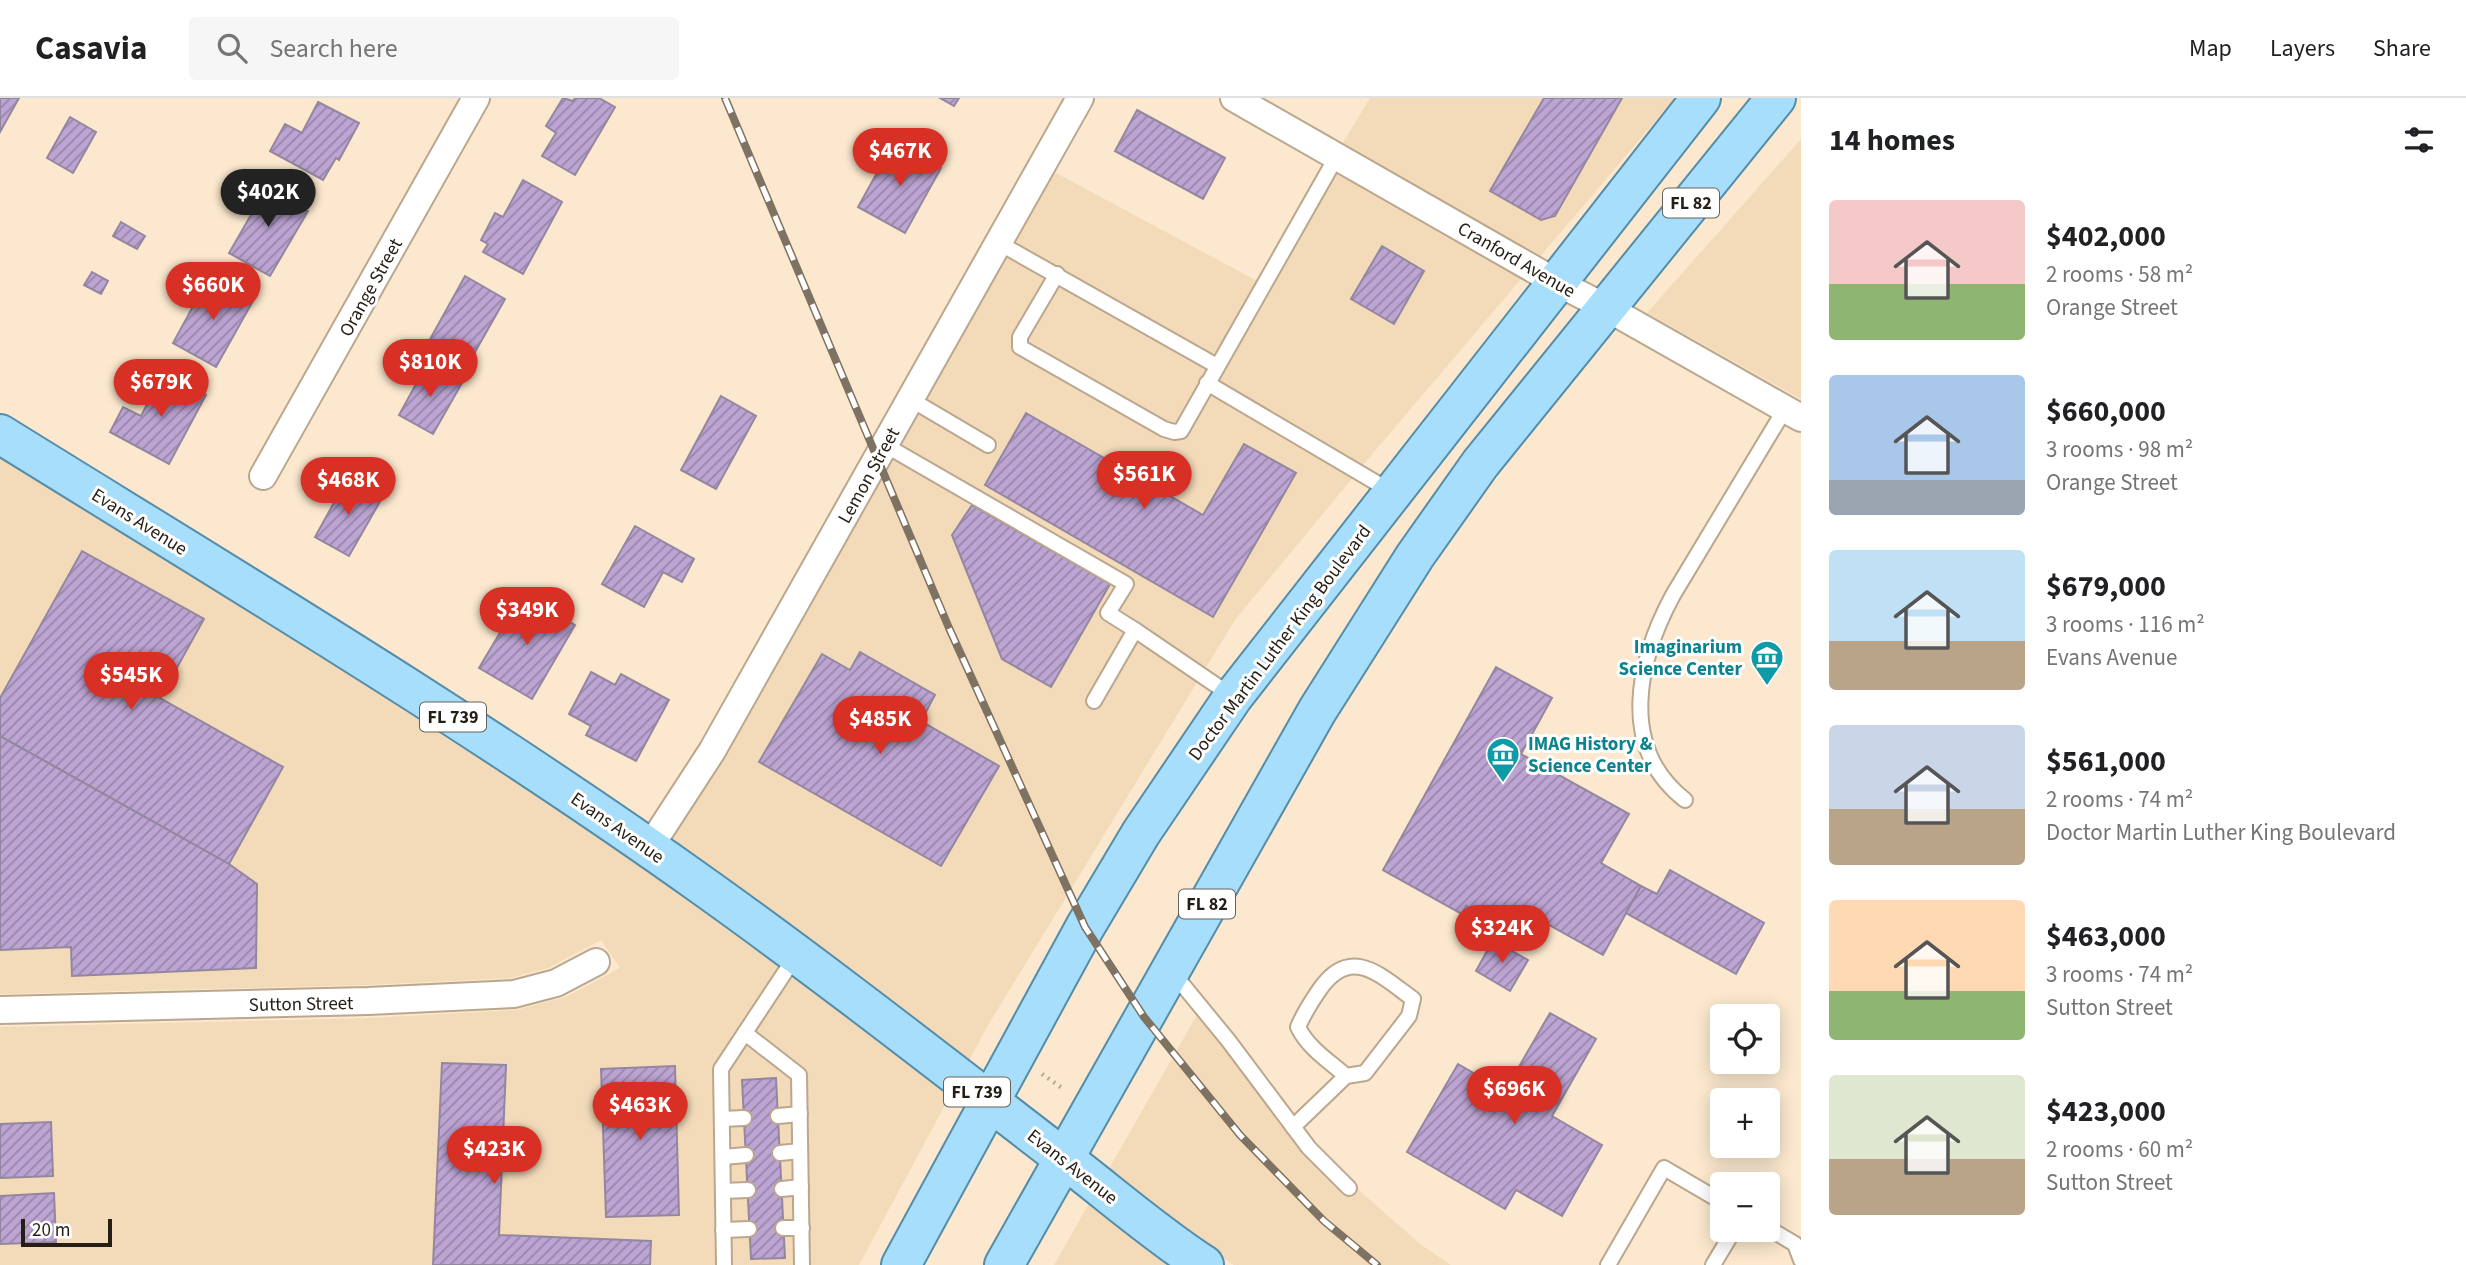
<!DOCTYPE html>
<meta charset="utf-8">
<style>
:root{--surface:#fff;--page:#f6f6f6;--text:#202124;--muted:#757577;--line:#e0e0e0;--accent:#d93025}
body{margin:0;font-family:"Source Sans 3",sans-serif;background:var(--page);color:var(--text);height:100vh;display:flex;flex-direction:column;font-size:26px;white-space:nowrap}
*{box-sizing:border-box;margin:0}
p{font-size:23px;color:var(--muted)}
.icon{flex:none;width:38px;height:38px;fill:none;stroke:currentColor;stroke-width:2;stroke-linecap:round;stroke-linejoin:round}
.map{position:relative;flex:1;overflow:hidden}
.side{display:flex;flex-direction:column;background:var(--surface);width:665px}
.side>*{flex:none}
.buttons{position:absolute;left:1710px;top:906px;display:grid;gap:14px}
.buttons a{display:grid;place-items:center;width:70px;height:70px;border-radius:7px;background:var(--surface);box-shadow:0 4px 18px #0003;font-size:35px}
.scale{position:absolute;left:21px;bottom:18px;width:91px;box-sizing:border-box;padding-left:7px;border:4px solid #251e15;border-top:0;font-size:19px;line-height:24px;white-space:nowrap;color:#251e15;-webkit-text-stroke:5px #fff;paint-order:stroke}
.price{position:absolute;translate:-50% -60px;padding:0 16px;border-radius:24px;background:var(--accent);color:#fff;font-size:23px;line-height:46px;filter:drop-shadow(0 2px 4px #0008)}
.price::after{content:'';position:absolute;left:50%;top:42px;width:21px;height:16px;margin-left:-10px;background:inherit;clip-path:polygon(0 0,100% 0,50% 100%)}
.price.selected{background:#222;color:#fff}
ul{padding:0;list-style:none}
li{display:flex;align-items:center;gap:21px;height:175px;padding:0 28px}
li span{display:grid;place-items:center;flex:none;width:196px;height:140px;border-radius:7px;color:#555}
li>.icon{margin-inline-start:auto}
span .icon{width:84px;height:84px;fill:#fffc;stroke-width:1}
li b{font-size:30px}
h2{display:flex;justify-content:space-between;align-items:center;height:84px;padding:0 28px;font-size:30px}
header{display:flex;align-items:center;gap:42px;box-sizing:border-box;height:98px;padding:0 35px;background:var(--surface);border-bottom:2px solid var(--line)}
header strong{font-size:33px}
nav{display:flex;gap:38px;margin-inline-start:auto;font-size:24px}
.search{width:490px;height:63px;background:var(--page);display:flex;align-items:center;gap:18px;box-sizing:border-box;padding:0 24px;border-radius:7px;color:var(--muted);font-size:26px}
main{display:flex;flex:1;min-height:0}
.map>svg:first-child{display:block}
</style>
<header>
<strong>Casavia</strong>
<div class="search"><svg class="icon" aria-label="search" viewBox="0 0 24 24"><circle cx="10" cy="10" r="6"/><path d="M15 15l6 6"/></svg>Search here</div>
<nav><a>Map</a><a>Layers</a><a>Share</a></nav>
</header>
<main>
<div class="map">
<svg width="1801" height="1167" viewBox="0 0 1801 1167">
<defs>
<pattern id="building-hatch" width="6" height="6" patternUnits="userSpaceOnUse" patternTransform="scale(1.75)"><rect width="6" height="6" fill="#bca4d3"/><path d="M-1 1l2-2M0 6l6-6M5 7l2-2" fill="none" stroke="#9985aa"/></pattern>
</defs>
<rect width="100%" height="100%" fill="#fbe8ce"/>
<g fill="#f3dbba">
<path d="M1370 0H1675L1374 354 1235 522 987 929 967 966 659 738 1043 68 1259 184Z"/>
<path d="M1801 41V301L1647 215Z"/>
<path d="M0 355 425 619 698 804 952 994 859 1167H0V929L370 920 516 912 566 899 620 870 601 842 548 870 510 880 366 887 0 896Z"/>
<path d="M1205 903 1286 1016 1362 1095 1420 1146 1451 1167H1234L1182 1134 1107 1074Z"/>
<path d="M1091 1102 1175 1167H1054Z"/>
</g>
<g fill="url(#building-hatch)" stroke="#9387a0" stroke-width="2">
<path d="M0 0H19L0 34Z"/>
<path d="M563 0 573 3 575 0H599L615 9 575 77 542 58 556 35 546 28Z"/>
<path d="M940 0H959L954 8Z"/>
<path d="M1544 0H1622L1555 118 1541 122 1490 93Z"/>
<path d="M318 4 359 25 339 62 336 60 323 82 270 53 285 26 302 35Z"/>
<path d="M1137 12 1225 60 1203 101 1115 53Z"/>
<path d="M70 19 96 34 73 75 47 60Z"/>
<path d="M894 44 941 70 905 135 858 109Z"/>
<path d="M523 82 562 104 523 176 483 154 488 146 481 142 495 115 503 119Z"/>
<path d="M258 84 308 113 270 178 229 155 255 110 245 105Z"/>
<path d="M121 124 145 138 137 151 113 138Z"/>
<path d="M1382 148 1424 173 1394 226 1351 201Z"/>
<path d="M92 174 108 183 101 196 84 187Z"/>
<path d="M465 178 505 201 467 268 428 245Z"/>
<path d="M209 179 253 203 216 269 173 245Z"/>
<path d="M427 266 462 285 433 336 399 317Z"/>
<path d="M164 274 206 297 169 366 110 334 123 309 141 318Z"/>
<path d="M721 298 756 318 716 391 681 372Z"/>
<path d="M1026 315 1203 417 1244 346 1296 375 1213 519 985 387Z"/>
<path d="M347 381 382 400 349 458 315 439Z"/>
<path d="M972 407 1110 486 1051 589 1002 561 952 437Z"/>
<path d="M635 428 694 461 682 484 663 474 644 509 602 486Z"/>
<path d="M82 453 204 521 160 600 283 669 229 766 0 638V600Z"/>
<path d="M523 496 575 527 532 601 479 570Z"/>
<path d="M860 554 935 597 921 623 999 668 941 768 759 664 822 556 850 572Z"/>
<path d="M1496 569 1552 600 1521 656 1629 716 1601 765 1641 788 1603 857 1524 813 1513 834 1466 808 1462 816 1383 772Z"/>
<path d="M591 574 615 587 621 576 669 602 636 663 586 637 591 628 569 616Z"/>
<path d="M0 638 229 766 257 786 256 870 72 878 71 849 0 852Z"/>
<path d="M1670 772 1764 825 1736 876 1626 815 1641 788 1657 796Z"/>
<path d="M1493 842 1528 862 1510 893 1476 873Z"/>
<path d="M1550 915 1596 941 1552 1018 1602 1047 1562 1118 1516 1092 1505 1111 1407 1054 1458 966 1505 993Z"/>
<path d="M442 965 506 967 499 1137 651 1143 650 1167H433Z"/>
<path d="M675 968 679 1117 606 1119 601 971Z"/>
<path d="M776 980 785 1160 751 1161 742 982Z"/>
<path d="M51 1024 53 1078 0 1080V1026Z"/>
<path d="M54 1095 56 1144 0 1146V1098Z"/>
</g>
<g fill="none" stroke-linecap="round" stroke-linejoin="round">
<defs>
<g id="lane">
<path d="M999 145 1217 268"/>
<path d="M1057 176 1020 239V249L1164 331 1174 334 1181 333 1337 58"/>
<path d="M1207 285 1392 394"/>
<path d="M910 301 988 347"/>
<path d="M885 347 1126 486 1108 515 1135 532"/>
<path d="M1094 603 1135 532 1232 598"/>
<path d="M1685 702C1617 649 1638 562 1673 497L1785 311"/>
<path d="M1173 875 1228 942 1309 1050 1349 1090"/>
<path d="M745 935 799 977 802 1167"/>
<path d="M778 1018 800 1016"/>
<path d="M722 1021 744 1020"/>
<path d="M1293 1029 1346 978 1365 975 1409 918 1413 901C1380 877 1351 847 1320 891 1311 904 1304 915 1298 929 1308 950 1329 963 1346 978"/>
<path d="M780 1055 800 1053"/>
<path d="M723 1059 746 1057"/>
<path d="M782 1091 801 1089"/>
<path d="M723 1093 748 1092"/>
<path d="M783 1130H802"/>
<path d="M1768 1130 1795 1146 1801 1162"/>
<path d="M723 1132 749 1131"/>
<path d="M724 1167 721 971 795 859"/>
<path d="M1608 1167 1664 1070 1722 1104"/>
<path d="M1713 1167 1734 1132"/>
</g>
<g id="street">
<path d="M1234 0 1556 184 1607 210 1801 320"/>
<path d="M263 378 476 0"/>
<path d="M649 750 712 653 1080 0"/>
<path d="M0 912 368 903 514 896 556 885 596 864"/>
</g>
<g id="primary">
<path d="M0 336C237 483 478 627 706 790 825 875 941 966 1058 1056 1107 1093 1153 1134 1204 1167"/>
<path d="M901 1167 1085 829 1141 735 1233 599 1701 0"/>
<path d="M1004 1167 1317 613 1415 458 1480 366 1776 0"/>
</g>
</defs>
<use href="#lane" stroke="#baa78e" stroke-width="18"/>
<use href="#street" stroke="#baa78e" stroke-width="30"/>
<use href="#primary" stroke="#548ca9" stroke-width="42"/>
<path stroke="#b9a995" stroke-width="4.5" stroke-dasharray="2 5" stroke-linecap="butt" d="M1042 976 1062 990"/>
<use href="#lane" stroke="#fff" stroke-width="14"/>
<use href="#street" stroke="#fff" stroke-width="26"/>
<use href="#primary" stroke="#a7defb" stroke-width="38"/>
<defs>
<path id="rail" d="M725 0 949 530 1085 829 1144 919 1240 1037 1324 1123 1377 1167"/>
</defs>
<use href="#rail" stroke="#7e7262" stroke-width="8"/>
<use href="#rail" stroke="#fff" stroke-width="5" stroke-dasharray="16" stroke-linecap="butt"/>
</g>
<defs>
<symbol id="museum-pin" viewBox="-11 -11 22 30"><path d="M0 17L-7.5 6A9.5 9.5 0 1 1 7.5 6Z" fill="#0f9aa8" stroke="#fff"/><path d="M0-6L6-3V-2H-6V-3ZM-5-1h2V3h-2ZM-1-1h2V3h-2ZM3-1h2V3H3ZM-6 4H6V6H-6Z" fill="#fff"/></symbol>
</defs>
<g fill-rule="evenodd">
<use href="#museum-pin" x="1748" y="540" width="38" height="52"/>
<use href="#museum-pin" x="1484" y="637" width="38" height="52"/>
</g>
<g text-anchor="middle" stroke-width="6" stroke-linejoin="round" paint-order="stroke">
<g fill="#fff" stroke="#66625b" stroke-width="2">
<rect x="1663" y="90.5" width="56" height="29" rx="5"/>
<rect x="420" y="604.5" width="66" height="29" rx="5"/>
<rect x="1179" y="791.5" width="56" height="29" rx="5"/>
<rect x="944" y="979.5" width="66" height="29" rx="5"/>
</g>
<g font-size="18" font-weight="bold" fill="#251e15">
<text x="1691" y="111">FL 82</text>
<text x="453" y="625">FL 739</text>
<text x="1207" y="812">FL 82</text>
<text x="977" y="1000">FL 739</text>
</g>
<g font-size="19" fill="#251e15" stroke="#fff">
<text transform="translate(1517 161) rotate(30)" y="7">Cranford Avenue</text>
<text transform="translate(370 189) rotate(-61)" y="7">Orange Street</text>
<text transform="translate(868 377) rotate(-61)" y="7">Lemon Street</text>
<text transform="translate(140 423) rotate(32)" y="7">Evans Avenue</text>
<text transform="translate(1279 544) rotate(-53)" y="7">Doctor Martin Luther King Boulevard</text>
<text transform="translate(618 729) rotate(35)" y="7">Evans Avenue</text>
<text transform="translate(301 905) rotate(-1)" y="7">Sutton Street</text>
<text transform="translate(1073 1068) rotate(38)" y="7">Evans Avenue</text>
</g>
<g font-size="19" font-weight="bold" fill="#0d838f" stroke="#fff" text-anchor="end">
<text x="1742" y="555">Imaginarium<tspan x="1742" dy="22">Science Center</tspan></text>
<text x="1528" y="652" text-anchor="start">IMAG History &amp;<tspan x="1528" dy="22">Science Center</tspan></text>
</g>
</g>
</svg>
<div class="buttons">
<a><svg class="icon" aria-label="locate" viewBox="0 0 24 24"><circle cx="12" cy="12" r="6"/><path d="M12 2v4M12 18v4M2 12h4M18 12h4"/></svg></a>
<a>+</a>
<a>−</a>
</div>
<div class="scale">20 m</div>
<b class="price" style="left:900px;top:90px">$467K</b>
<b class="price selected" style="left:268px;top:131px">$402K</b>
<b class="price" style="left:213px;top:224px">$660K</b>
<b class="price" style="left:430px;top:301px">$810K</b>
<b class="price" style="left:161px;top:321px">$679K</b>
<b class="price" style="left:1144px;top:413px">$561K</b>
<b class="price" style="left:348px;top:419px">$468K</b>
<b class="price" style="left:527px;top:549px">$349K</b>
<b class="price" style="left:131px;top:614px">$545K</b>
<b class="price" style="left:880px;top:658px">$485K</b>
<b class="price" style="left:1502px;top:867px">$324K</b>
<b class="price" style="left:1514px;top:1028px">$696K</b>
<b class="price" style="left:640px;top:1044px">$463K</b>
<b class="price" style="left:494px;top:1088px">$423K</b>
</div>
<section class="side">
<h2>14 homes<svg class="icon" aria-label="filters" viewBox="0 0 24 24"><path d="M4 7h16M4 17h16"/><circle cx="9" cy="7" r="2"/><circle cx="15" cy="17" r="2"/></svg></h2>
<ul>
<li><span style="background:linear-gradient(#f6c9c9 60%,#8fb573 0)"><svg class="icon" aria-label="home" viewBox="0 0 24 24"><path d="M3 11l9-7 9 7M6 9v11h12V9"/></svg></span><div><b>$402,000</b><p>2 rooms · 58 m²</p><p>Orange Street</p></div></li>
<li><span style="background:linear-gradient(#a9c7e8 75%,#9aa5b1 0)"><svg class="icon" aria-label="home" viewBox="0 0 24 24"><path d="M3 11l9-7 9 7M6 9v11h12V9"/></svg></span><div><b>$660,000</b><p>3 rooms · 98 m²</p><p>Orange Street</p></div></li>
<li><span style="background:linear-gradient(#bfe0f5 65%,#b9a48a 0)"><svg class="icon" aria-label="home" viewBox="0 0 24 24"><path d="M3 11l9-7 9 7M6 9v11h12V9"/></svg></span><div><b>$679,000</b><p>3 rooms · 116 m²</p><p>Evans Avenue</p></div></li>
<li><span style="background:linear-gradient(#c9d6e8 60%,#b9a48a 0)"><svg class="icon" aria-label="home" viewBox="0 0 24 24"><path d="M3 11l9-7 9 7M6 9v11h12V9"/></svg></span><div><b>$561,000</b><p>2 rooms · 74 m²</p><p>Doctor Martin Luther King Boulevard</p></div></li>
<li><span style="background:linear-gradient(#ffd9b3 65%,#8fb573 0)"><svg class="icon" aria-label="home" viewBox="0 0 24 24"><path d="M3 11l9-7 9 7M6 9v11h12V9"/></svg></span><div><b>$463,000</b><p>3 rooms · 74 m²</p><p>Sutton Street</p></div></li>
<li><span style="background:linear-gradient(#dfe7d0 60%,#b9a48a 0)"><svg class="icon" aria-label="home" viewBox="0 0 24 24"><path d="M3 11l9-7 9 7M6 9v11h12V9"/></svg></span><div><b>$423,000</b><p>2 rooms · 60 m²</p><p>Sutton Street</p></div></li>
</ul>
</section>
</main>
